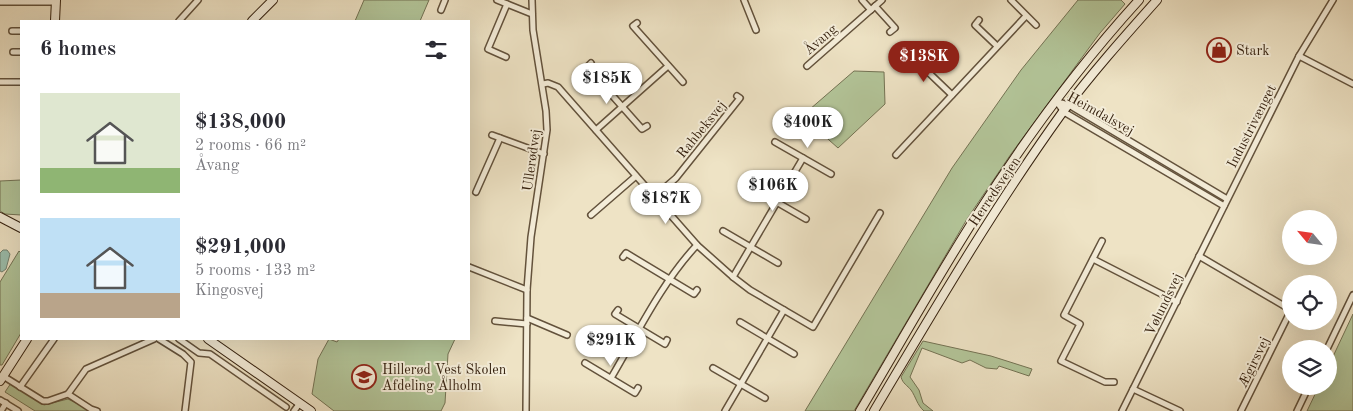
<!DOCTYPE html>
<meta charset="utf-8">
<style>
:root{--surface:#fff;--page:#f2f2f3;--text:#2b2b33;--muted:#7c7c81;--accent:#8f2418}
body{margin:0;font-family:"Old Standard TT",serif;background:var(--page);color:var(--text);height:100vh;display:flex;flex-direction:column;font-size:19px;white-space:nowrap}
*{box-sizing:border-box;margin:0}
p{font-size:16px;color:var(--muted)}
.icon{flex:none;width:28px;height:28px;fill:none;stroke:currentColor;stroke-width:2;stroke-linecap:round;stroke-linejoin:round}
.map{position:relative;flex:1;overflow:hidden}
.details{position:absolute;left:20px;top:20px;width:450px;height:320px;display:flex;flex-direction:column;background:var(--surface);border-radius:0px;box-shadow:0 5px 20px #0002}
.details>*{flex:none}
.needle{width:32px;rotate:299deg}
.fabs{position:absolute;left:1282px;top:210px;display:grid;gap:10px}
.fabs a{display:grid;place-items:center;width:55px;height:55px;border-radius:50%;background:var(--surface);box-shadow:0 5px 20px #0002;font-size:25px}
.price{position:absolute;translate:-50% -42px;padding:0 11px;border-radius:18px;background:#fff;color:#222;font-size:16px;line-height:32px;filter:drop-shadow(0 1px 2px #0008)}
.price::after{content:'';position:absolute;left:50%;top:30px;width:15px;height:11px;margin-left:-8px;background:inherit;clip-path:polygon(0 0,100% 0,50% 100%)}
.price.active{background:var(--accent);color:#fff}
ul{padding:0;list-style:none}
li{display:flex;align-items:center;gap:15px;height:125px;padding:0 20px}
li span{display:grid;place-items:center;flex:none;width:140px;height:100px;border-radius:0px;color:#555}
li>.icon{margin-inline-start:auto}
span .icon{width:60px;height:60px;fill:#fffc;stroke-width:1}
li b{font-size:21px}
h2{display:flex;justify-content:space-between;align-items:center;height:60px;padding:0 20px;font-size:21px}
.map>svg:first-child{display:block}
</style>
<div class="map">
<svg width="1353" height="411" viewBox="0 0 1353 411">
<rect width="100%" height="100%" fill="#eee3c5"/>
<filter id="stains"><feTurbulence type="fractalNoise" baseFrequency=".004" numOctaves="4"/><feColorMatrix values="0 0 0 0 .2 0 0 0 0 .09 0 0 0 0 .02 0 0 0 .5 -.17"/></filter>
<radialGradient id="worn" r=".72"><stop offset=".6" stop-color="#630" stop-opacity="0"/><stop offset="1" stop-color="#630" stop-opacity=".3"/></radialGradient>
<g fill="#b3c599" stroke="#747354">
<path d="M364 0H429L420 21H355Z"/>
<path d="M1078 0H1121L1125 4 1100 33 1011 154 967 219 854 411H805L952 168 1021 70Z"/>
<path d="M854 71 884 72 885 104 838 148 802 116Z"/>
<path d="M21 180V215L5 214 0 211V181Z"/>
<path d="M19 251 21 253V333L2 365H0V282Z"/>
<path d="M1353 314V411H1307L1319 386H1329V365Z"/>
<path d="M329 339 337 342 339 339H455L448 354 445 403 441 411H334L312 394 318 359Z"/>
<path d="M923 341 991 356 1032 369 1029 376 999 366 997 369 986 368 970 360 962 363 922 348 910 377 919 390 923 403 933 411H924C917 405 916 397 911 390 907 385 903 384 901 377Z"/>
<path d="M11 383 44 405 68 399 88 409 87 411H35L5 392Z"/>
</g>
<path fill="#9bbfae" stroke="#72806e" d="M3 250H7L10 254 6 269 2 272 0 271V253Z"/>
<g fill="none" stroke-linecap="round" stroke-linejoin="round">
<defs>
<g id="street">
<path d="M497 0 532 14"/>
<path d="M744 0 756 30"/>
<path d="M862 0 871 10"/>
<path d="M1011 0 1036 25"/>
<path d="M0 2H55"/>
<path d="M875 6 895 28 890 32"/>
<path d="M441 10 445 0"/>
<path d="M979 20 975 25 997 46"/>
<path d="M179 21 198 0"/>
<path d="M637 23 633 26 683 82"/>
<path d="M12 31H21"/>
<path d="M13 52H21"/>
<path d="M1299 56 1353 84"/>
<path d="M506 57 488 49 507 4"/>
<path d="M591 63 587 67 642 129 647 126"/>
<path d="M807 66 882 0"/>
<path d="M931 66 927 71 952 95"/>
<path d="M0 82H21"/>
<path d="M543 84 548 83 558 87 697 245 733 277 750 290 813 327 880 213"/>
<path d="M1057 102 1064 112 1224 206"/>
<path d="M1057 102 1069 105 1227 199"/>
<path d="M596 130 668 66"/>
<path d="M492 135 544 154"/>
<path d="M775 142 831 174"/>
<path d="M896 155 1026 16"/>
<path d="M749 186 806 219"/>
<path d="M476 192 500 138"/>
<path d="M655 196 676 178 740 98 737 96"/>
<path d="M591 215 636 176"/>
<path d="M723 231 778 263"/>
<path d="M1102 241 1064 315 1080 324 1061 361 1105 382H1114"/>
<path d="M1199 256 1291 310 1241 411"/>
<path d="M623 257 626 253 694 294 697 290"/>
<path d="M1093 259 1177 302"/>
<path d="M469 267 527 290"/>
<path d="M733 277 803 158"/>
<path d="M618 310 615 314 665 344 667 340"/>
<path d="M527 318 567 335"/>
<path d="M495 321 527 324"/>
<path d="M740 322 794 354"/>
<path d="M159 339 183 354 191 362 185 411"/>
<path d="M179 339 199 353 210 354 286 407"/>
<path d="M1327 349 1353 295"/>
<path d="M585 363 635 393 638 388"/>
<path d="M713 368 765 398"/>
<path d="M3 376 43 401H48L68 394 86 369 154 339"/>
<path d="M611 378C637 334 662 282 697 245"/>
<path d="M20 387 54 339"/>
<path d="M1133 389 1180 411"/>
<path d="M68 394 91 409 97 411"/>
<path d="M0 400 18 411"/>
<path d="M1 411 6 403"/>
<path d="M294 411 300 403"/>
<path d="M526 411 527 290 531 237 547 130 546 111 533 30 532 0"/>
<path d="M725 411 784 310"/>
<path d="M1122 411 1299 56 1333 0"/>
<path d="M1297 411 1309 386"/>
</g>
<g id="secondary">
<path d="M55 21 56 0"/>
<path d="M252 21 273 0"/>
<path d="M0 217 21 228"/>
<path d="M208 339 311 411"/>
<path d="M0 381 27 339"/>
<path d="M860 411C898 347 935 281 975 218 1023 142 1078 67 1139 0"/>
<path d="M874 411C934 310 993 209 1062 113 1091 74 1124 37 1157 0"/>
</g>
</defs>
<use href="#street" stroke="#63523c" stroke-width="8"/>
<use href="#secondary" stroke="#35210f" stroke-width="10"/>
<use href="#street" stroke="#f4edd9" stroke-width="5"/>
<use href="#secondary" stroke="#f4edd9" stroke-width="8"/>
</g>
<defs>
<symbol id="shop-ring" viewBox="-11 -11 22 22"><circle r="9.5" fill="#f4edd9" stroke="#8f2418" stroke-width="1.5"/><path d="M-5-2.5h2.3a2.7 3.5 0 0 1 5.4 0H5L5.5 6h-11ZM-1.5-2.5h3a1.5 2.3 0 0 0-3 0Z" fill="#8f2418"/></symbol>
<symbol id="school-ring" viewBox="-11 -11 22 22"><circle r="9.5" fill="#f4edd9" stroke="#8f2418" stroke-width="1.5"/><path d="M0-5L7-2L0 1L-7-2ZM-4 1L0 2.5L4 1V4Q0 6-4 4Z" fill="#8f2418"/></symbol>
</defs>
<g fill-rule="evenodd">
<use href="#shop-ring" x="1205" y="36" width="28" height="28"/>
<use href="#school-ring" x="350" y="363" width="28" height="28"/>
</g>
<g text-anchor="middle" stroke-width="4" stroke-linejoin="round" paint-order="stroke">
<g font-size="14" fill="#35210f" stroke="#f4edd9">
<text transform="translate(820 39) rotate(-41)" y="5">Åvang</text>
<text transform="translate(1101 113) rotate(29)" y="5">Heimdalsvej</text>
<text transform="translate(1251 126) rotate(-63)" y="5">Industrivænget</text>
<text transform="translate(701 129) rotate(-51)" y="5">Rahbeksvej</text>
<text transform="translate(531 160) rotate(-82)" y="5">Ullerødvej</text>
<text transform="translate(994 191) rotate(-56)" y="5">Herredsvejen</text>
<text transform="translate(1163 304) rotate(-64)" y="5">Vølundsvej</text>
<text transform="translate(1253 362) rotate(-64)" y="5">Ægirsvej</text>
</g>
<g font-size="14" fill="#35210f" stroke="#f4edd9" text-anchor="start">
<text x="1236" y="55">Stark</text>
<text x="382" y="374">Hillerød Vest Skolen<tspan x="382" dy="16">Afdeling Ålholm</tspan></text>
</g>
</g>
<rect width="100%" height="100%" filter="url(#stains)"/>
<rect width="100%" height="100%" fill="url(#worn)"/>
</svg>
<div class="fabs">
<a><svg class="needle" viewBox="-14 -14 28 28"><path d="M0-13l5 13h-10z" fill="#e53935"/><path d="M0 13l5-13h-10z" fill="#7c7c81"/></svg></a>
<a><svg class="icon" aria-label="locate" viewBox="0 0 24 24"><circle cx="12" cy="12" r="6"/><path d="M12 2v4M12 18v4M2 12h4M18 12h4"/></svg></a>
<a><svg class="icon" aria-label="layers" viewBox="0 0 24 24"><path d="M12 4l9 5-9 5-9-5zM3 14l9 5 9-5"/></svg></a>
</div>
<b class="price active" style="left:924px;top:83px">$138K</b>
<b class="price" style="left:607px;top:105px">$185K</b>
<b class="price" style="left:808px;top:149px">$400K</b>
<b class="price" style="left:773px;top:212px">$106K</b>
<b class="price" style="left:666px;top:225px">$187K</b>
<b class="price" style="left:611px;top:367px">$291K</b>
<section class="details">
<h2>6 homes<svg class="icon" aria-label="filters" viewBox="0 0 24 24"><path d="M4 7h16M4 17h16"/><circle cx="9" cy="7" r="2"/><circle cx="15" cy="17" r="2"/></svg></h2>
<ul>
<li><span style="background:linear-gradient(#dfe7d0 75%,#8fb573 0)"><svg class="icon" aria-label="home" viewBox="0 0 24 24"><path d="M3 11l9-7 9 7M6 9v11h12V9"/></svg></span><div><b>$138,000</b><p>2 rooms · 66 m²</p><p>Åvang</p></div></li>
<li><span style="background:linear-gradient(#bfe0f5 75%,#b9a48a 0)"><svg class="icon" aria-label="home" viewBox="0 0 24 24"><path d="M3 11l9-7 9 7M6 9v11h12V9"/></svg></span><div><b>$291,000</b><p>5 rooms · 133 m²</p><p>Kingosvej</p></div></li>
</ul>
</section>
</div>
